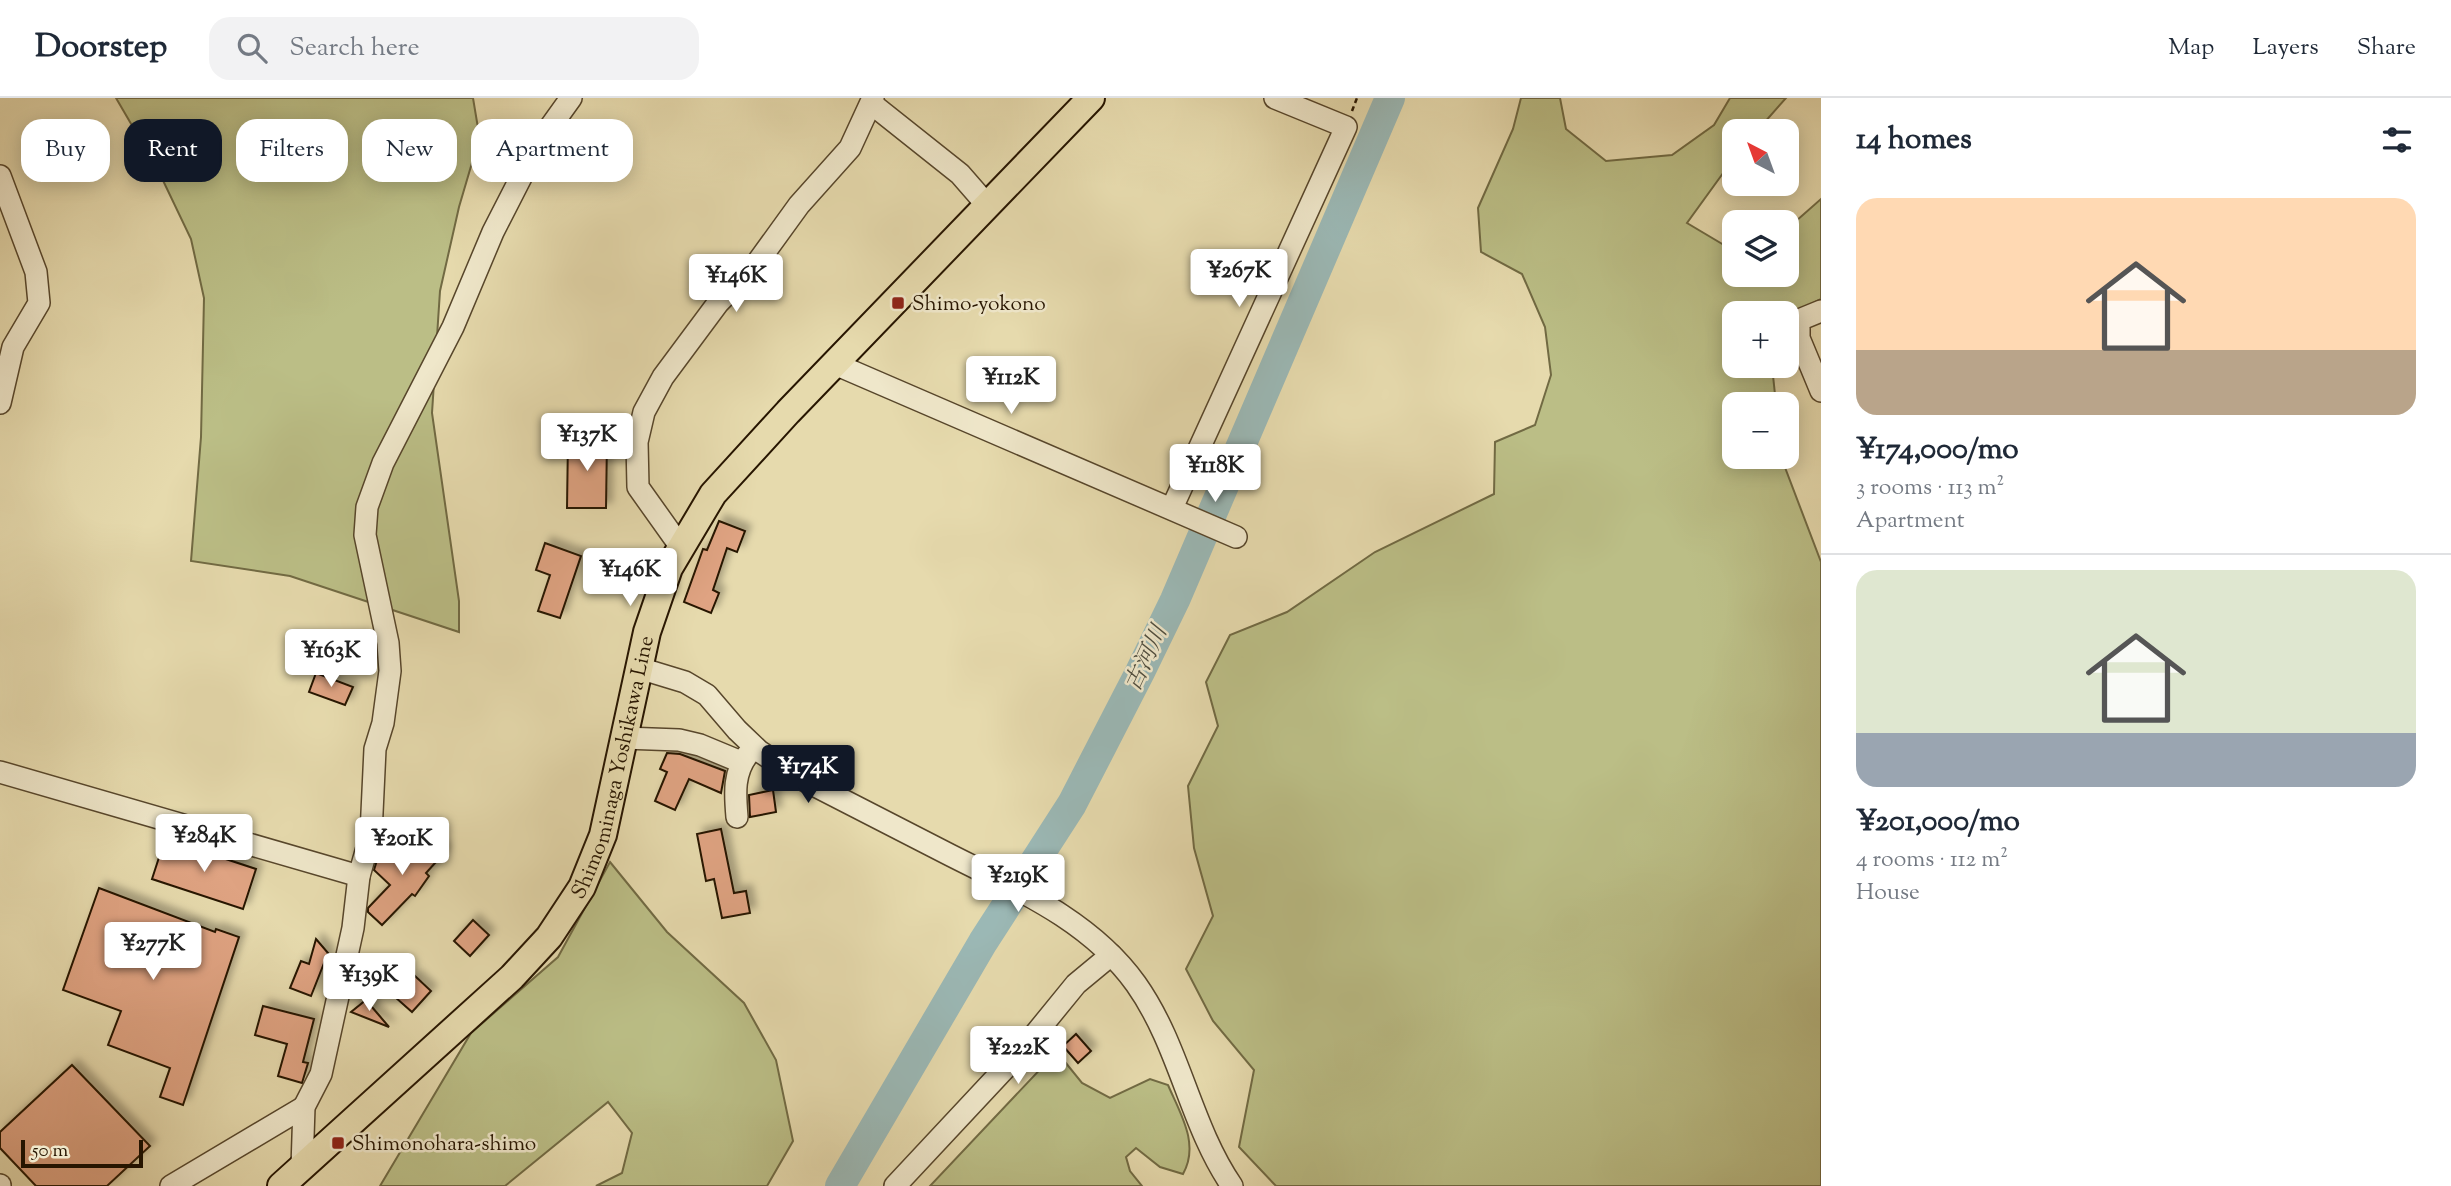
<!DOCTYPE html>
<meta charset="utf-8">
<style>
:root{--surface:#fff;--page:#f2f2f3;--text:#1f2937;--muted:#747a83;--line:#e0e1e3;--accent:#111827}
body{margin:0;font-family:"Sorts Mill Goudy","Noto Serif JP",serif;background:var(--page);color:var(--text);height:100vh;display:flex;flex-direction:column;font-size:26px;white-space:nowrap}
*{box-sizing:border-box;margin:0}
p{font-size:23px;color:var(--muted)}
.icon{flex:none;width:38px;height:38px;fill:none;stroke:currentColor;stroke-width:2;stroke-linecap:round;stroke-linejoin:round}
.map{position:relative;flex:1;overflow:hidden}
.panel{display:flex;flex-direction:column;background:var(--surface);width:630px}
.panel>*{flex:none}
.hud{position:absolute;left:21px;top:21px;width:665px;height:63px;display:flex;gap:14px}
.needle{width:46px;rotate:319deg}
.fabs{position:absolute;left:1722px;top:21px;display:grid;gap:14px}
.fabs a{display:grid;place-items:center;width:77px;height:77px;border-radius:14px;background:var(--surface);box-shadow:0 4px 18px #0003;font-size:35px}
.scale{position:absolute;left:21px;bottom:18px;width:122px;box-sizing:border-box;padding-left:7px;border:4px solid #271500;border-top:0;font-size:19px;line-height:24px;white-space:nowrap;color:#271500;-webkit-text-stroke:5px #efe7ca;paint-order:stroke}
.price{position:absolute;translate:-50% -60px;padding:0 16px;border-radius:7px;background:#fff;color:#222;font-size:23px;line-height:46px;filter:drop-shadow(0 2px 4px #0008)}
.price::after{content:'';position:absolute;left:50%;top:42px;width:21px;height:16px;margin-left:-10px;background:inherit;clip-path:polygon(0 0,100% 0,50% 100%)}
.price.selected{background:var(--accent);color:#fff}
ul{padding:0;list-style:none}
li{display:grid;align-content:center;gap:14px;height:371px;padding:0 35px}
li+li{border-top:2px solid var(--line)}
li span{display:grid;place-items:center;height:217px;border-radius:21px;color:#555}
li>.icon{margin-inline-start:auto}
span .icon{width:126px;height:126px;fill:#fffc;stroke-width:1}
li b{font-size:30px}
h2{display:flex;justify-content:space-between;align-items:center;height:84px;padding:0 35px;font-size:30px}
.pill{padding:0 24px;border-radius:21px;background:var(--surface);box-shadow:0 4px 18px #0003;font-size:24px;line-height:63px}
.pill.selected{background:var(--accent);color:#fff}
header{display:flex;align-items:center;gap:42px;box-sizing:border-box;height:98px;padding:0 35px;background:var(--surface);border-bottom:2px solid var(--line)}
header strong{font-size:33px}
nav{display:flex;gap:38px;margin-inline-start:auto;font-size:24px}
.search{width:490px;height:63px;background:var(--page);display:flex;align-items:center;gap:18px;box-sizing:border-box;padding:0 24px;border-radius:21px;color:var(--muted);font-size:26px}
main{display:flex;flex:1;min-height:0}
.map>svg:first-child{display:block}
</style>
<header>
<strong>Doorstep</strong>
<div class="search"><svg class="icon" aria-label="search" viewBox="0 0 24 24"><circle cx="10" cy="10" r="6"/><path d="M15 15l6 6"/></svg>Search here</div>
<nav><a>Map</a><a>Layers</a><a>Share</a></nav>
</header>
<main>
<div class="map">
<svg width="1821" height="1088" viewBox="0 0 1821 1088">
<defs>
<filter id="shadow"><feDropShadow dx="6" dy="-6" stdDeviation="3.5" flood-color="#0004"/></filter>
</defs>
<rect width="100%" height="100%" fill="#e6daad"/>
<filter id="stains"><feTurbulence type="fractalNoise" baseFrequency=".00286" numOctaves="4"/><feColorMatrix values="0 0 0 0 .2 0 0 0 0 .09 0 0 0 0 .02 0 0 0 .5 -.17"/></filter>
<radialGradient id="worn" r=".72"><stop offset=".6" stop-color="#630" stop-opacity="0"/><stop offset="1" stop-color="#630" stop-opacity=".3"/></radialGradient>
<g fill="#bbbe86" stroke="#716a43" stroke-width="2">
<path d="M116 0H473L478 30 474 58 459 109 440 193 432 315 459 503V534L290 478 191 463 201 339 204 200 191 141 158 72Z"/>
<path d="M1521 0H1560L1566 31 1606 63 1672 57 1714 27 1730 0H1786L1757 33H1734V60L1687 125 1734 153V177H1787V131L1821 101V201L1787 219V215H1734V268H1772L1776 306H1734V359H1781L1821 464V1088H1276L1239 1049 1254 972 1213 923 1186 871 1213 818 1194 750 1188 688 1218 628 1206 584 1230 537 1287 514 1375 454 1494 396 1495 344 1535 327 1551 277 1545 229 1522 176 1481 154 1478 110 1513 31Z"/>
<path d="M610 764 667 834 744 905 776 962 793 1043 767 1088H596L622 1075 632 1035 608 1004 505 1088H380L471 935 558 859Z"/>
<path d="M1061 959 1082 985 1110 1000 1150 981 1168 987C1180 1015 1200 1046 1183 1076L1160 1069 1136 1050 1126 1059 1130 1073 1142 1088H930L1047 964Z"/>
</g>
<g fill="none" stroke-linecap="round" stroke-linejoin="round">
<path stroke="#9bb8b5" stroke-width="30" d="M840 1088 983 844 1072 706 1140 574 1175 502 1390 0"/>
</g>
<g fill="#dfa382" stroke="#271500" stroke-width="2" filter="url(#shadow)">
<path d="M568 341H607L606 410H567Z"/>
<path d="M719 423 745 433 737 454 727 450 713 492 719 495 711 515 684 504 703 451 707 452Z"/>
<path d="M545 445 581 458 560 520 538 513 550 477 536 472Z"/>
<path d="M316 575 353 589 345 607 309 594Z"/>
<path d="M667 655 680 656 725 673 721 695 689 681 675 712 655 703 667 674 660 671Z"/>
<path d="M773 692 776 714 750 719 749 697Z"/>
<path d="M721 731 734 795 746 793 750 815 722 820 714 781 706 783 697 736Z"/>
<path d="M428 739 445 754 426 775 429 778 415 798 412 796 382 827 368 814V810L390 787 374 772 378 759 389 747 407 764Z"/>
<path d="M165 741 256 771 243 811 152 781Z"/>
<path d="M99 790 215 834 216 831 239 839 183 1007 160 999 170 970 108 947 121 913 63 892Z"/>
<path d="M473 822 489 837 470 858 454 843Z"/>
<path d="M316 841 328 855 311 898 290 890 301 863 309 866Z"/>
<path d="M415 878 431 893 412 914 395 899Z"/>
<path d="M366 902 389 929 351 914Z"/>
<path d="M263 908 314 921 303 964 308 965 302 985 278 978 287 946 255 937Z"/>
<path d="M1076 936 1091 953 1078 965 1063 948Z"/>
<path d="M72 967 150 1048 107 1088H36L0 1050V1034Z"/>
</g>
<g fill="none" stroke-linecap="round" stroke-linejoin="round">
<defs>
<g id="minor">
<path d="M872 6 960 76 987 107"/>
<path d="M0 78 36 174 39 205 13 249 0 305"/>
<path d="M1821 213 1799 222V240L1821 293"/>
<path d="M835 266 1236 439"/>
<path d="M1172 410 1346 29 1275 0"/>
<path d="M680 448 638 389 637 344 644 314 663 279 718 205 757 165 799 107 850 50 873 0"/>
<path d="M639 570 685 584 707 597 737 632 759 653 798 679C849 705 899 731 950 757 1017 791 1091 823 1136 886 1180 948 1190 1027 1232 1088"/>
<path d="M624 640 679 642 700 647 741 664"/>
<path d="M0 674 359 778"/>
<path d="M737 719C735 696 733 674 749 655"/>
<path d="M302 1069 304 1009 321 976 353 830 359 778 371 736 375 651 383 625 390 573 388 545 365 437 367 409 383 365 453 229 493 134 538 46 571 0"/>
<path d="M0 1087V1088"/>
<path d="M171 1088 304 1009"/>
<path d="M895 1088 1023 951 1076 886 1111 857"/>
</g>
<g id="major">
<path id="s1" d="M281 1088 512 879 549 839 582 789 603 737 647 534 669 470 713 396 788 314 1091 0"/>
</g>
</defs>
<use href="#minor" stroke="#57462b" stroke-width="24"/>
<use href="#major" stroke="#271500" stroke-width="30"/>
<path stroke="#271500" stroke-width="2.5" stroke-dasharray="5 3.5" stroke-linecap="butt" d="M1352 13 1357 0"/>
<use href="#minor" stroke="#efe7ca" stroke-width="21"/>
<use href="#major" stroke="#e6daad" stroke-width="26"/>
</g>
<g fill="#8f2418" stroke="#efe7ca" stroke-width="2.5">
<rect x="891" y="198" width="14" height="14" rx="3.5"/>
<rect x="331" y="1038" width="14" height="14" rx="3.5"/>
</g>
<g text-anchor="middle" stroke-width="5" stroke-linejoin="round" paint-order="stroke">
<g font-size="21" fill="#271500" stroke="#efe7ca" text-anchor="start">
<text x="912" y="212">Shimo-yokono</text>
<text x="352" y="1052">Shimonohara-shimo</text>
</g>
<g font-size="21" fill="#271500" stroke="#efe7ca">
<text dy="7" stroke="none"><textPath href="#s1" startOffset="550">Shimominaga Yoshikawa Line</textPath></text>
</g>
<g font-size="23" font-style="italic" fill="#504e3f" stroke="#efe7ca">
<text transform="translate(1145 560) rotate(-65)" y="8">古河川</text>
</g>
</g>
<rect width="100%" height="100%" filter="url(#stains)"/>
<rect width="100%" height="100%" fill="url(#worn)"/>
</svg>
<div class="fabs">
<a><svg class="needle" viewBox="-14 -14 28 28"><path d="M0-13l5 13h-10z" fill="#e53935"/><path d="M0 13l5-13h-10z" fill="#747a83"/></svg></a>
<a><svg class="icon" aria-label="layers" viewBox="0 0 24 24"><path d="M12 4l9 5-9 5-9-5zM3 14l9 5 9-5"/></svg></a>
<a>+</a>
<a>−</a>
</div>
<div class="scale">50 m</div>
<b class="price" style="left:1239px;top:211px">¥267K</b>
<b class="price" style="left:736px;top:216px">¥146K</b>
<b class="price" style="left:1011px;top:318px">¥112K</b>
<b class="price" style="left:587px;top:375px">¥137K</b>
<b class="price" style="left:1215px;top:406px">¥118K</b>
<b class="price" style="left:630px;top:510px">¥146K</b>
<b class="price" style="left:331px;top:591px">¥163K</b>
<b class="price selected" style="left:808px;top:707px">¥174K</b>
<b class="price" style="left:204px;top:776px">¥284K</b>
<b class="price" style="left:402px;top:779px">¥201K</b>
<b class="price" style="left:1018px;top:816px">¥219K</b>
<b class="price" style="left:153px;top:884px">¥277K</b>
<b class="price" style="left:369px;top:915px">¥139K</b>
<b class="price" style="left:1018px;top:988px">¥222K</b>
<div class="hud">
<a class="pill">Buy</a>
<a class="pill selected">Rent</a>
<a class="pill">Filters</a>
<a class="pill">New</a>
<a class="pill">Apartment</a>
</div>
</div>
<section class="panel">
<h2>14 homes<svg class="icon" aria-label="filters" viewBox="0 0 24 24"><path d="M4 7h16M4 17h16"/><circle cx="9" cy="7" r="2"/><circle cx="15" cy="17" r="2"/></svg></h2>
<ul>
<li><span style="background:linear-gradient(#ffd9b3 70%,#b9a48a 0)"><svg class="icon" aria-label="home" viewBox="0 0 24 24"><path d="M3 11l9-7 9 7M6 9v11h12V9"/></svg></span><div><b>¥174,000/mo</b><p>3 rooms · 113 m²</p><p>Apartment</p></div></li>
<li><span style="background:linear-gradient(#dfe7d0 75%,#9aa5b1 0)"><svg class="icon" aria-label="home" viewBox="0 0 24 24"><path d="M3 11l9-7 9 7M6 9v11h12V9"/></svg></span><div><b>¥201,000/mo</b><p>4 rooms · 112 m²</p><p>House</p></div></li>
</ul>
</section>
</main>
